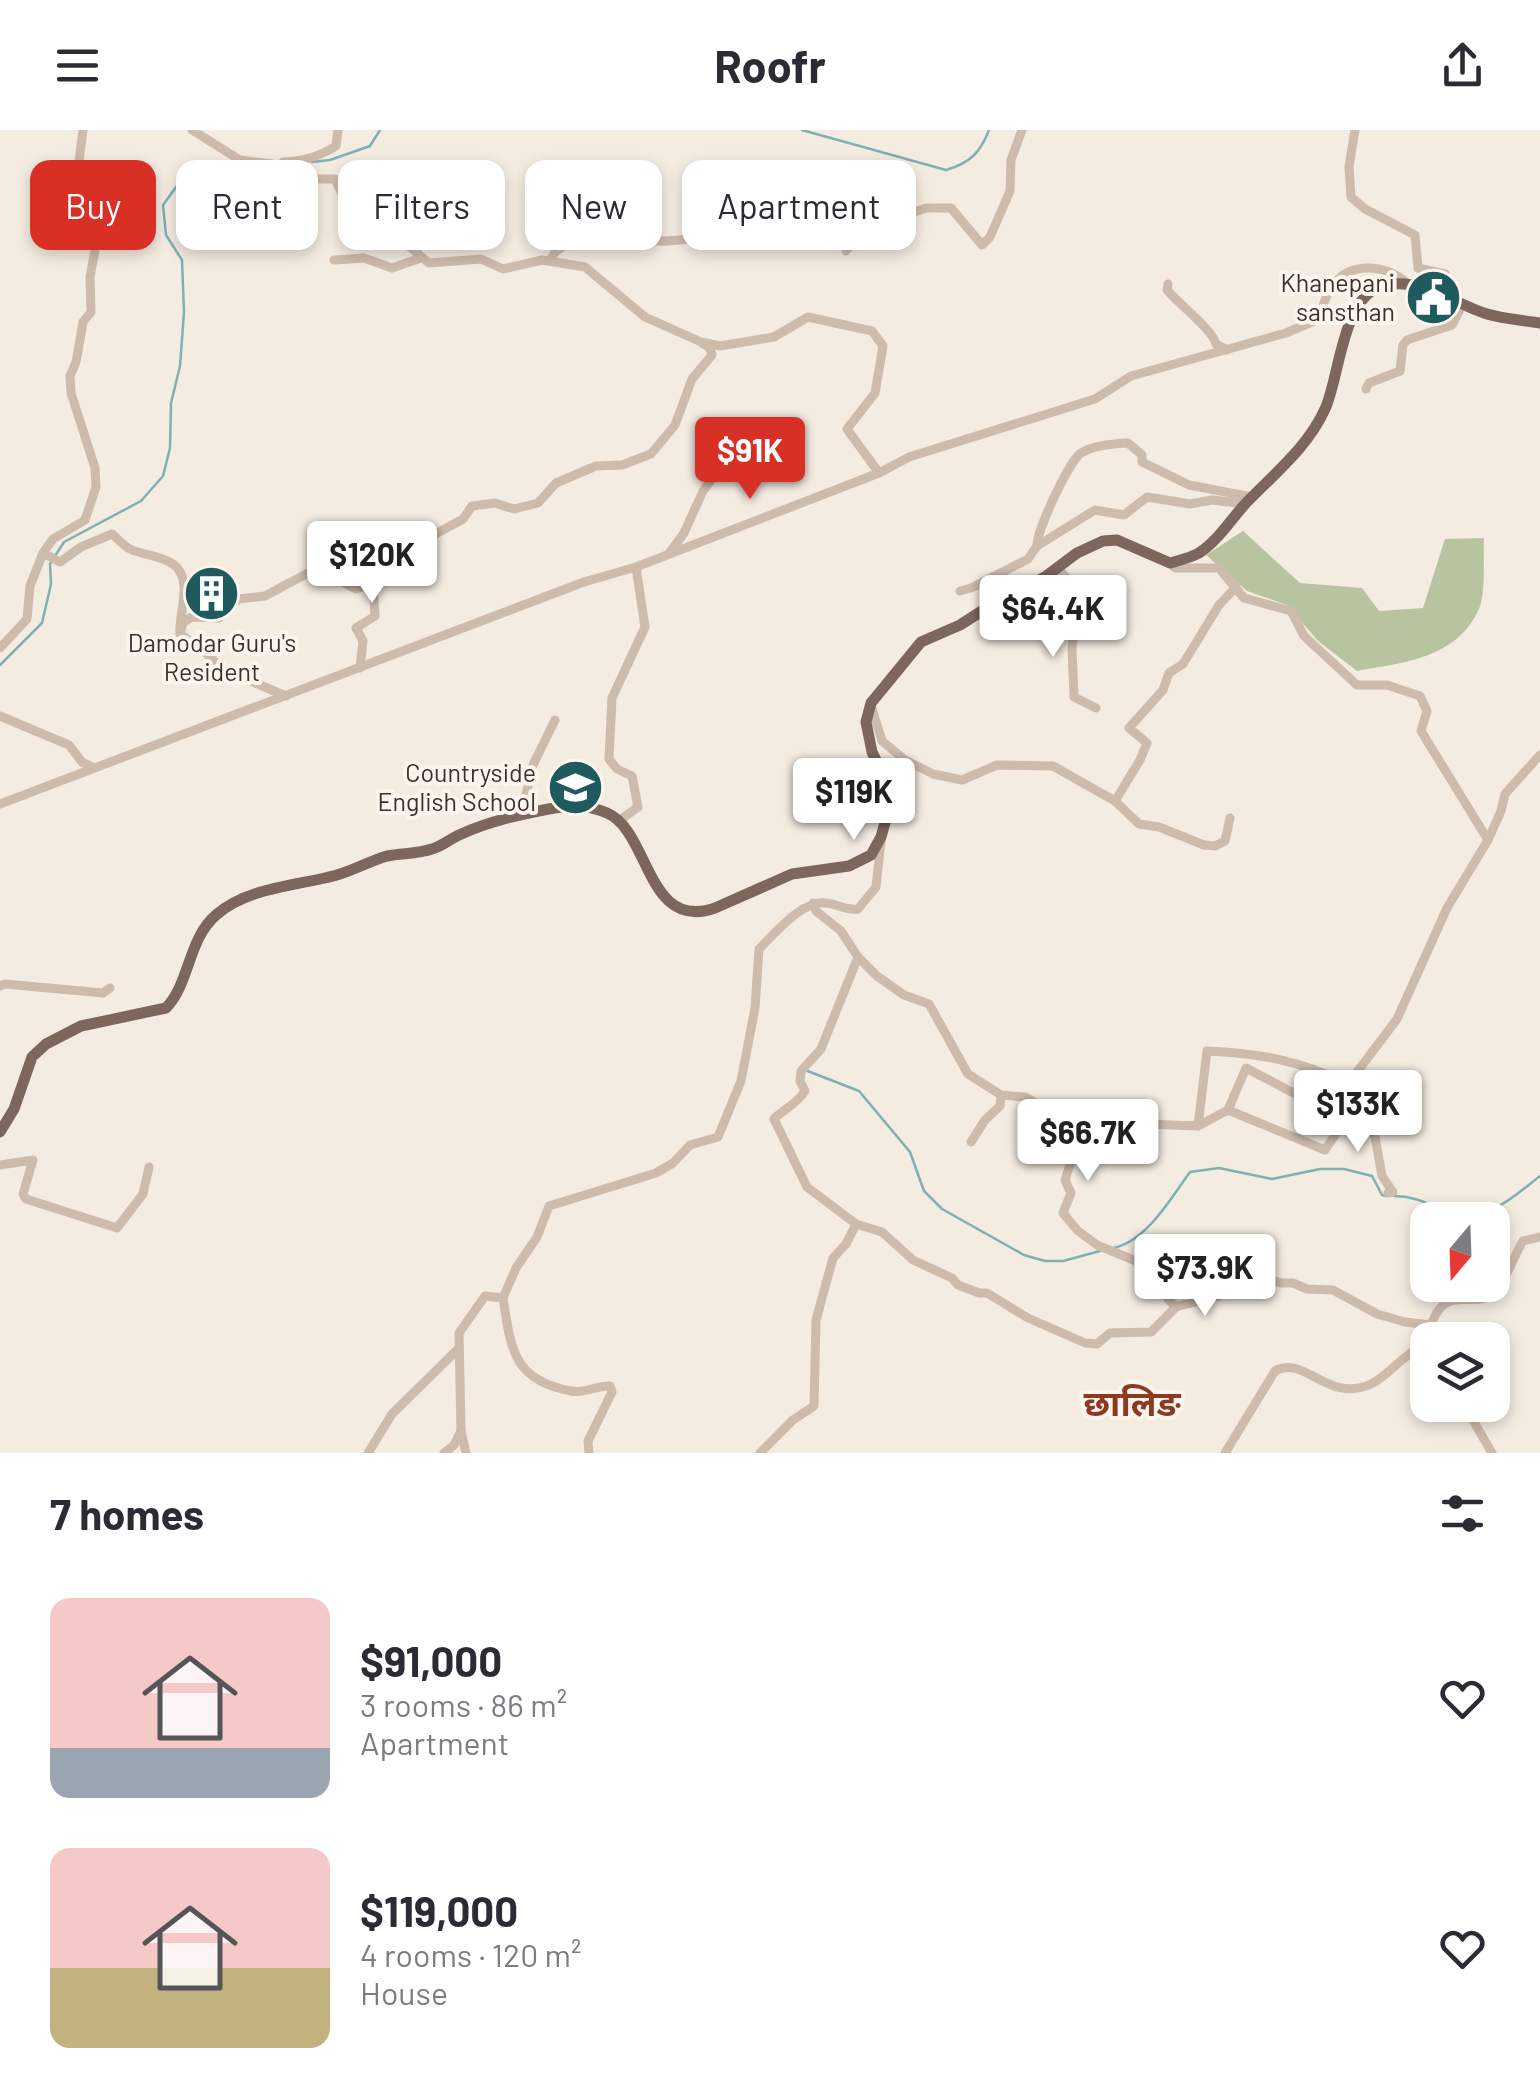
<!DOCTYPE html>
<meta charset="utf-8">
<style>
:root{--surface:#fff;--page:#f2f2f3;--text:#2b2b33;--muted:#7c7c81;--accent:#d93025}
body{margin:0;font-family:Barlow,"Noto Sans Devanagari",sans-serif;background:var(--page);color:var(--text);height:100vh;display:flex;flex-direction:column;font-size:38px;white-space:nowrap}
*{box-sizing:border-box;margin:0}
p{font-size:32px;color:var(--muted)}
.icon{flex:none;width:55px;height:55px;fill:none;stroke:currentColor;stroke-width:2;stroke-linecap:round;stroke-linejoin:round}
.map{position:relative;height:1323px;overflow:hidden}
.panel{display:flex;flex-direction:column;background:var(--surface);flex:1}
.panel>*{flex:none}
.banner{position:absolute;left:30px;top:30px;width:1000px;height:90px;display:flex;gap:20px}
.needle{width:65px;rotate:199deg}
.tools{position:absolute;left:1410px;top:1072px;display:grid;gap:20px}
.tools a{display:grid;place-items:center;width:100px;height:100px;border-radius:20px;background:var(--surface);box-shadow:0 5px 15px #0003;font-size:50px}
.price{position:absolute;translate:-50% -85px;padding:0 22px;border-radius:10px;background:#fff;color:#222;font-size:32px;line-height:65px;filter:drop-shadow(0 2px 5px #0008)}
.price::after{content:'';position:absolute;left:50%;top:60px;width:30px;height:22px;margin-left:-15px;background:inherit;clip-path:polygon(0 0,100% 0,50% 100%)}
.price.selected{background:var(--accent);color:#fff}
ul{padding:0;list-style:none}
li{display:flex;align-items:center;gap:30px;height:250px;padding:0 50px}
li span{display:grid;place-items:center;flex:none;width:280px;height:200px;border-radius:20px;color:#555}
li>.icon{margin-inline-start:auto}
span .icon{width:120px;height:120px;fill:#fffc;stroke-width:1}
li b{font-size:42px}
h2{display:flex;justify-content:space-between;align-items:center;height:120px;padding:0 50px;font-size:42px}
.tag{padding:0 35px;border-radius:20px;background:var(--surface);box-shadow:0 5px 15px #0003;font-size:35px;line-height:90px}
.tag.selected{background:var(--accent);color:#fff}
header{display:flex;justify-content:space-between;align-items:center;height:130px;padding:0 50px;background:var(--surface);font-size:45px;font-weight:700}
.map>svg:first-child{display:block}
</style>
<header><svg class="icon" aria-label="menu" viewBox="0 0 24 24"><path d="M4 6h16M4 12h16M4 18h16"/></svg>Roofr<svg class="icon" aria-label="share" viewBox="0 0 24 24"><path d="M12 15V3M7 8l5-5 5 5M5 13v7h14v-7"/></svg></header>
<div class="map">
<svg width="1540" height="1323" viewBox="0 0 1540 1323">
<rect width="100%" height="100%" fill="#f4ebe1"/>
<path fill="#b8c4a0" d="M1243 401 1300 453 1362 458 1379 481 1423 478 1445 409 1484 408C1483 426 1486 464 1479 479 1456 529 1405 532 1357 541L1318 511 1287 475 1247 461 1206 425Z"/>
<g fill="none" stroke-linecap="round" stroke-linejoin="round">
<g stroke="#7fb0b2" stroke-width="2.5">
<path d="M802 0 946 40C970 33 980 23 989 0"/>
<path d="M312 32 330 30 370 16 380 0"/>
<path d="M0 535 42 493 51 454 50 434 64 412 141 371 163 346 170 318 171 273 180 236 184 182 182 130 166 105 163 75 182 49 215 39 249 35"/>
<path d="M805 940 859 961 910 1022 924 1061 942 1079 1024 1125 1045 1131H1063L1100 1121"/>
<path d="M1394 1066C1418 1066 1433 1077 1455 1084 1487 1093 1517 1064 1540 1046"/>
<path d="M1113 1118C1146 1112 1171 1068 1190 1042L1219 1038 1272 1049 1320 1039H1344L1372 1046 1382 1065 1386 1066"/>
</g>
<g stroke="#cdbbac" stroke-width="9">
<path d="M192 0 240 30 288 36 289 49H335L344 68 380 84 387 98 429 133 481 129 503 139 542 130 585 137 645 187 701 212 720 216 774 207 808 187 872 201 883 216 875 263 847 299 879 343"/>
<path d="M1355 0 1349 37 1351 67 1365 79 1415 105 1418 138 1445 144 1443 164"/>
<path d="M283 32C304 31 318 27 336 16L338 0"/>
<path d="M846 121 863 100 926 78H951L982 115 990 107 1010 61 1011 30 1022 0"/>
<path d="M334 130 364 128 392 138 421 128"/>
<path d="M550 131 555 122 571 111 576 92 581 90C592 94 601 100 612 104 638 113 670 112 696 108"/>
<path d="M1168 154 1167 160C1179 174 1213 200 1216 214L1227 220"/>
<path d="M1366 259 1369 253 1400 241 1403 215 1407 210 1452 195 1463 174"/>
<path d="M1037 416C1036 402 1069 331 1081 323 1094 315 1113 314 1128 313L1142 325V332L1189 355 1252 367"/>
<path d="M670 422 684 403 703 361 729 326"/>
<path d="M43 423 60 432 81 417 112 404C117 408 124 416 130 419 148 428 183 424 184 457 185 473 179 488 180 504L203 520 222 539 286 566"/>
<path d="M1170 433 1175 438H1219L1244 468 1291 481 1304 506 1357 555H1387L1420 566 1427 581 1421 601 1488 710 1447 778 1397 889 1348 954 1347 962 1365 982 1345 990"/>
<path d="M1058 438 1072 454 1076 469 1072 520 1074 567 1096 578"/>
<path d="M960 461 971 458 1028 429 1037 416 1095 380 1124 385 1147 367 1190 374 1212 370 1245 374"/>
<path d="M180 504 183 493 191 487 219 488 238 469 265 466 308 443 327 444 356 459 380 451 392 443 410 418 463 389 472 376 495 373 514 379 538 373 556 353 596 336 622 335 651 324 675 295 692 249 712 225 709 217 702 213"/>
<path d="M0 518 27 489 30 456 43 423 53 409 85 390 96 357 95 338 71 263 70 246 76 232 83 192 91 182 90 147 108 50C100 40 88 42 79 31L83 0"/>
<path d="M360 538 363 511 356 498 375 486 373 454"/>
<path d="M871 575 882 611 905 630 933 644 962 650 997 635 1053 636 1115 671 1139 694 1159 697 1204 715 1215 716 1225 711 1230 688"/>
<path d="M0 586 69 615 82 632 94 638"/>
<path d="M1115 671 1140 630 1147 613 1129 598 1163 560 1169 543 1183 534 1219 475 1236 457"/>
<path d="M0 674 584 452 636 437 879 343 909 327 1095 269 1131 246 1286 203 1319 189C1322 179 1325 167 1331 158 1349 130 1386 134 1408 154"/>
<path d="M521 685 533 635 555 590"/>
<path d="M620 690 638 677 632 646 617 639 609 629 612 568 645 497 636 437"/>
<path d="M1488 710 1501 681 1505 664 1540 625"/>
<path d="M813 773 816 781 841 801 858 827 877 846 904 865 929 874 968 944 1001 965 1025 967 1059 986 1092 992 1198 996 1228 980 1246 938 1345 990 1325 1020 1228 980"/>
<path d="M0 856 5 854 103 863 110 858"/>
<path d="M1365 982 1375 1007 1382 1046 1393 1062 1388 1063"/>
<path d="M1092 992 1073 1025 1065 1050 1071 1063 1063 1083 1077 1100 1097 1115 1155 1139 1168 1169 1176 1177"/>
<path d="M1198 996 1207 921C1258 923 1302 931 1348 954"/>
<path d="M971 1012 985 990 1000 976 1001 965"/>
<path d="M0 1035 33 1030 23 1064 26 1069 117 1098 143 1064 149 1037"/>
<path d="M856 1094 882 1102 913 1130 952 1148 958 1155 979 1163H987L1028 1188 1085 1213 1097 1214 1110 1203 1151 1202 1176 1177 1218 1166 1243 1144 1282 1153H1293L1307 1159 1333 1160 1377 1184 1405 1192 1431 1195C1447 1150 1474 1183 1496 1161 1504 1153 1515 1124 1523 1111L1540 1107"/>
<path d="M503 1168 516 1138 537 1107 549 1076 656 1043 673 1033 690 1015 718 1007 741 951 755 878 759 819C775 803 802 770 826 773 838 774 846 781 858 779L876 757 881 711"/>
<path d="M1464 1275 1492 1323"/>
<path d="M368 1323 392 1284 459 1218"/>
<path d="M444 1323 454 1315 461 1301"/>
<path d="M466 1323 461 1301 459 1203 485 1166 503 1168C511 1218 512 1250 571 1261 584 1264 597 1255 610 1256L612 1262 588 1311 589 1323"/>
<path d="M760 1323 793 1290 814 1276 816 1190 833 1128 846 1114 856 1094 807 1057 774 989C784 979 797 974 805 961L800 951 801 941 821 919 858 827"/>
<path d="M1225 1323 1275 1241C1305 1224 1327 1274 1371 1254 1382 1249 1392 1238 1402 1230 1415 1219 1427 1212 1431 1195"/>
</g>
<path stroke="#7d675c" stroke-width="11" d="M0 1002 14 979 32 927 46 914 81 896 166 878C190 853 188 809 216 785 248 757 297 756 337 745 354 740 370 731 387 726 402 723 418 724 432 719 442 716 450 709 459 705 489 691 522 684 554 678 571 675 591 676 607 683 650 701 646 802 715 778L792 744 849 736 871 725 881 707 893 664 872 622 866 592 871 573 921 512 960 495 999 470 1045 447 1077 423 1103 411 1117 410 1170 433C1180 430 1190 428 1199 423 1218 411 1232 388 1246 373 1274 344 1308 317 1325 279 1340 247 1342 162 1386 155 1424 148 1452 173 1487 184 1504 189 1522 190 1540 193"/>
</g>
<defs>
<symbol id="civic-disc" viewBox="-11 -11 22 22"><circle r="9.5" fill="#1f5a5e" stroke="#fbf5ee"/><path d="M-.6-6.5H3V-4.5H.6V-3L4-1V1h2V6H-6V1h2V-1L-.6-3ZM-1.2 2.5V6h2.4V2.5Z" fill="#fff"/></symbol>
<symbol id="building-disc" viewBox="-11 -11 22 22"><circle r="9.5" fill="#1f5a5e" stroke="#fbf5ee"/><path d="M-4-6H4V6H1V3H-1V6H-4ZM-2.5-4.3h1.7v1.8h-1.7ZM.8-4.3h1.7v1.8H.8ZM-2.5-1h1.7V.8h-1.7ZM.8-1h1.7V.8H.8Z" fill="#fff"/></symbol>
<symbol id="school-disc" viewBox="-11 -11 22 22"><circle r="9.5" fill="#1f5a5e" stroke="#fbf5ee"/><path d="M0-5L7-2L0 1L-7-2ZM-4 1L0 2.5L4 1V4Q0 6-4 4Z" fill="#fff"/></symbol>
</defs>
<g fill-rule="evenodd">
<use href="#civic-disc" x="1402" y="136" width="63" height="63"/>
<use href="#building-disc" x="180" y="432" width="63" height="63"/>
<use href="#school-disc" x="544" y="626" width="63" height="63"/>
</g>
<g text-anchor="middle" stroke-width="8" stroke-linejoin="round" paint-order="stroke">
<g font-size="25" fill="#3b302b" stroke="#fbf5ee" text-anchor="end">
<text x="1395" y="162">Khanepani<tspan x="1395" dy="29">sansthan</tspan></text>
<text x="212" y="522" text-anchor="middle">Damodar Guru's<tspan x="212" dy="29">Resident</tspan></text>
<text x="536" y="652">Countryside<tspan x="536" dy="29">English School</tspan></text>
</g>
<g font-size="35" font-weight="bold" fill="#8c3b22" stroke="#fbf5ee">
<text x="1132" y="1286">छालिङ</text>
</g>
</g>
</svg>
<div class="tools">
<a><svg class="needle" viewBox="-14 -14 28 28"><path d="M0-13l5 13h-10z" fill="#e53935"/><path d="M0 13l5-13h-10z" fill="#7c7c81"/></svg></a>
<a><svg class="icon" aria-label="layers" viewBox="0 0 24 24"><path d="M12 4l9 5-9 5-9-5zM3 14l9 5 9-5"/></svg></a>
</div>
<b class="price selected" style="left:750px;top:372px">$91K</b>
<b class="price" style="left:372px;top:476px">$120K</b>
<b class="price" style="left:1053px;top:530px">$64.4K</b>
<b class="price" style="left:854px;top:713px">$119K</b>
<b class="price" style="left:1358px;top:1025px">$133K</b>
<b class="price" style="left:1088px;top:1054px">$66.7K</b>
<b class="price" style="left:1205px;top:1189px">$73.9K</b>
<div class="banner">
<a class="tag selected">Buy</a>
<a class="tag">Rent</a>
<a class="tag">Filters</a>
<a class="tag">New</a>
<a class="tag">Apartment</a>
</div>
</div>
<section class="panel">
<h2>7 homes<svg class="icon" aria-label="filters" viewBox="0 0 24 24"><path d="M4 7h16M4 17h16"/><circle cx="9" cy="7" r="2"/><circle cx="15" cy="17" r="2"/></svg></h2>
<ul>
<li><span style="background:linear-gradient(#f6c9c9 75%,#9aa5b1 0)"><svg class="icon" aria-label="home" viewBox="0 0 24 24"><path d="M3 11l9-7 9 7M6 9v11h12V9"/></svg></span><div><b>$91,000</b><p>3 rooms · 86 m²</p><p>Apartment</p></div><svg class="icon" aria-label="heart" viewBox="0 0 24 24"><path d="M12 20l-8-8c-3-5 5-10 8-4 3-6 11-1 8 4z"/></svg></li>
<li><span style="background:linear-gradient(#f6c9c9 60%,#c2b280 0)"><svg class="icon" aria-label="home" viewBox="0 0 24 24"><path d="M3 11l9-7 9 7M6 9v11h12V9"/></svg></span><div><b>$119,000</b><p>4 rooms · 120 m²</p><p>House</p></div><svg class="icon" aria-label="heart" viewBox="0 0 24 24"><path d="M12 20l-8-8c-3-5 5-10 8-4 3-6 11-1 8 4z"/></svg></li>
</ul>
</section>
